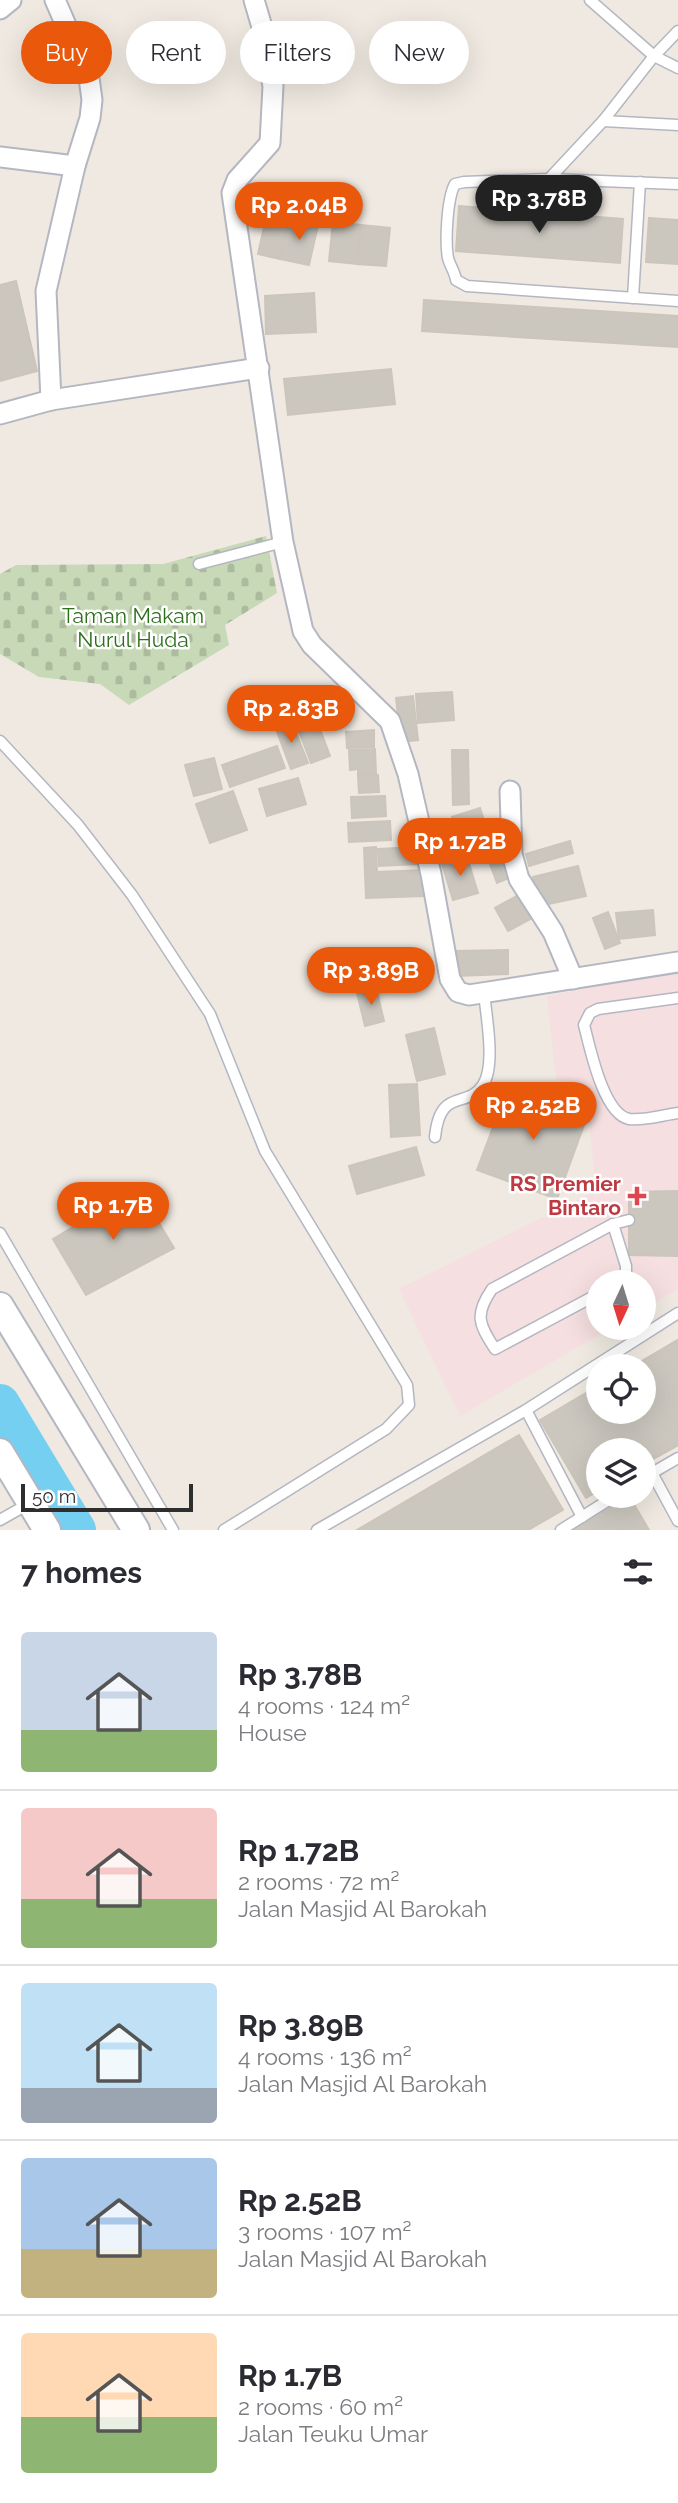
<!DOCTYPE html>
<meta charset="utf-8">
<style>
:root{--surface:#fff;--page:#f2f2f3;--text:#2b2b33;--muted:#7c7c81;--line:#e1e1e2;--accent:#ea580c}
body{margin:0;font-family:Raleway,sans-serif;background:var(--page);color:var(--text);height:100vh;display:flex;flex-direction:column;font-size:26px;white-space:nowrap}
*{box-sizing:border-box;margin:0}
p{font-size:23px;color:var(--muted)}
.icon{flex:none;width:38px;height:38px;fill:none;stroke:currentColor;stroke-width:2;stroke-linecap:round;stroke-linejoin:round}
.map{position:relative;height:1530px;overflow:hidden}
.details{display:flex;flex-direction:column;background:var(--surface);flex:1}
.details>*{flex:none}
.banner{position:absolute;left:21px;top:21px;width:637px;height:63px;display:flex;gap:14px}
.needle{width:46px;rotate:184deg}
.fabs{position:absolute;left:586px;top:1270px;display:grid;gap:14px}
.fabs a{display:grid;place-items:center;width:70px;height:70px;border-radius:50%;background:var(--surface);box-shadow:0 7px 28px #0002;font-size:35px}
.scale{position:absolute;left:21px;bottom:18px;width:172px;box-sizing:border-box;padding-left:7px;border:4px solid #2e2e2e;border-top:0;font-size:19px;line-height:24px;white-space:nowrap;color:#2e2e2e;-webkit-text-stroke:5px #fff;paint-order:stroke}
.price{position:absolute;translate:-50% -60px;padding:0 16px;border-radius:24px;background:var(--accent);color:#fff;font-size:23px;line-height:46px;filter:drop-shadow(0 2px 4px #0008)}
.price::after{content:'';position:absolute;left:50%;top:42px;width:21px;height:16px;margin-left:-10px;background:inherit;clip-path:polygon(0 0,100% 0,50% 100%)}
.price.selected{background:#222;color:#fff}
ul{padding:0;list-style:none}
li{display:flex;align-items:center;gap:21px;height:175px;padding:0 21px}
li+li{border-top:2px solid var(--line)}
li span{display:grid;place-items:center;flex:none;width:196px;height:140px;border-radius:7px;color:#555}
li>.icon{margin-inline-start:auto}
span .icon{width:84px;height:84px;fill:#fffc;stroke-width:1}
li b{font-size:30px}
h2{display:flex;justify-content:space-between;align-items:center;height:84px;padding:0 21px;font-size:30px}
.chip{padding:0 24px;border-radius:32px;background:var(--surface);box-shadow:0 7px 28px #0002;font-size:24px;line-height:63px}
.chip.selected{background:var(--accent);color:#fff}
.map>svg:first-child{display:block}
</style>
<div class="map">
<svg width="678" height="1530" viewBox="0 0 678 1530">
<defs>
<pattern id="cemetery-stones" width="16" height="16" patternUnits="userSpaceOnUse" patternTransform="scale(1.75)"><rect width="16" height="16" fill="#c8d9b8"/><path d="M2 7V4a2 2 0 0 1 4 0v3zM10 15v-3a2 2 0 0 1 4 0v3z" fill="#acbb9e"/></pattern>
</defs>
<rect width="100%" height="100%" fill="#efe9e1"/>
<path fill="#f5dfe0" d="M678 972V1289L644 1309V1283H598V1328H611L460 1416 399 1289 592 1193 597 1197 586 1095 556 1079 547 996Z"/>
<path fill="url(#cemetery-stones)" d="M266 536 277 593 225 625 229 645 129 705 100 684 39 677 0 654V574L16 565 163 564Z"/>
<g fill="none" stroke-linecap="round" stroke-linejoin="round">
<path stroke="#75cff0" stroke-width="40" d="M0 1404 76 1530"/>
</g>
<g fill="#cbc7bf" stroke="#cbc5ba" stroke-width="2">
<path d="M459 206 623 219 620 263 456 251Z"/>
<path d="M267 214 289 219 280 259 258 254Z"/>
<path d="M649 218 678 220V264L646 262Z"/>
<path d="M289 219 318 225 309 265 280 259Z"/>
<path d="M333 222 361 225 357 264 329 261Z"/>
<path d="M361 225 390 228 386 266 357 264Z"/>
<path d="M16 281 37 371 0 381V285Z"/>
<path d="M314 293 316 332 266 334 265 296Z"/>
<path d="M424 300 678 316V347L422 331Z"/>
<path d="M391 369 395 404 288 415 284 379Z"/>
<path d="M452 692 454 720 418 723 416 694Z"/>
<path d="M413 696 418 740 401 742 396 698Z"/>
<path d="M315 716 330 756 311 763 296 723Z"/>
<path d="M291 720 308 763 291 769 275 726Z"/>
<path d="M374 730V747L347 748 346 732Z"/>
<path d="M277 746 285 768 230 787 222 765Z"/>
<path d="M375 749 376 774 358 775V769L350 770 349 750Z"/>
<path d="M452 750H468L469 804 453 805Z"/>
<path d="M214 758 222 789 194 796 185 765Z"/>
<path d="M378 775 379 792 359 793 358 776Z"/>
<path d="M298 778 306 804 267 816 259 789Z"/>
<path d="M233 791 247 830 210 843 196 804Z"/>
<path d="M385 796 386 816 352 818 351 797Z"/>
<path d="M480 808 491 842 463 851 452 817Z"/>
<path d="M390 821 391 840 349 842 348 823Z"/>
<path d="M570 841 573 853 529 866 526 854Z"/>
<path d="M376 847 377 872 423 870 424 896 366 898 364 848Z"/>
<path d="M417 847V864L379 866 378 849Z"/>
<path d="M467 857 478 893 453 900 442 864Z"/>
<path d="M506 858 513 876 497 883 490 864Z"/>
<path d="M578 866 586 896 539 906 533 877Z"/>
<path d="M522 893 534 917 508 931 495 908Z"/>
<path d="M653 910 655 935 619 939 616 913Z"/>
<path d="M608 912 620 943 605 949 593 918Z"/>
<path d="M508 950V974L456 976V951Z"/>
<path d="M376 988 384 1021 365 1026 357 993Z"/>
<path d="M434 1028 445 1074 417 1081 406 1035Z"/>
<path d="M417 1084 420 1135 391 1137 389 1085Z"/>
<path d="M509 1085 588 1114 557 1199 477 1170Z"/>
<path d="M416 1147 424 1175 357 1194 349 1166Z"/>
<path d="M138 1188 174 1248 86 1295 53 1239Z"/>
<path d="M678 1191V1256L629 1255V1192Z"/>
<path d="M678 1340V1445L644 1464V1451H598V1491L586 1498 540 1420 598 1386V1412H644V1367H632Z"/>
<path d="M678 1340V1445L651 1460 626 1412H644V1367H632Z"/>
<path d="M519 1435 563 1510 528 1530H357Z"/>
<path d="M624 1496H629L649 1530H566Z"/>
</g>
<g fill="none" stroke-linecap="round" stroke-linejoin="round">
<defs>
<g id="lane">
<path d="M590 0 654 56 678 68"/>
<path d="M678 31 654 56 603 121 549 179 464 182 455 184C447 198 445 242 448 258 450 266 455 272 456 280L467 286 678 301"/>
<path d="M603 121 678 125"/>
<path d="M549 179 678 184"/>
<path d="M633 298 640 182"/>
<path d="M199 564 283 542"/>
<path d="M0 741 78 825 132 895 210 1014 265 1151 407 1385 409 1405 386 1429 224 1530"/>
<path d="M678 998 598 1009 590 1013 584 1025C590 1047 603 1114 629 1119 644 1121 663 1115 678 1113"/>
<path d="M435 1137C440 1086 467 1110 483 1085 496 1065 486 1016 484 992"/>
<path d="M613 1224 626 1266V1277L619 1283"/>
<path d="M0 1233 173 1530"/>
<path d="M598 1294 495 1349C479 1324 474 1315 492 1289L613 1224 629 1220"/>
<path d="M526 1410 582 1517"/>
<path d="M678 1458 652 1473 678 1521"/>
<path d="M0 1520 30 1503"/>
<path d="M317 1530 526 1410 678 1313"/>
<path d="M561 1530 615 1496"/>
</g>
<g id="street">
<path d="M254 0 262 27 273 86 270 143 237 180 232 193 283 542 303 631 312 645 390 721 408 774 431 874 450 979 458 992 469 995 678 962"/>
<path d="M0 9 11 0"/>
<path d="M0 157 75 166"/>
<path d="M51 400 46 291 75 166 90 118 92 100 89 78 55 0"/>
<path d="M0 414 51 400 259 368"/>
<path d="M510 791 512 854 519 879 553 932 573 979"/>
</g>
<g id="secondary">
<path d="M0 1306 136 1530"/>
<path d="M0 1452 47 1530"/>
</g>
</defs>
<use href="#lane" stroke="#b4b7c1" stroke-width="13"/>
<use href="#street" stroke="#b4b7c1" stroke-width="23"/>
<use href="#secondary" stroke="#b4b7c1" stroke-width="30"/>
<use href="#lane" stroke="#fff" stroke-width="10"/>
<use href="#street" stroke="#fff" stroke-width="19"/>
<use href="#secondary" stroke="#fff" stroke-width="26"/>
</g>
<path fill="#e0444e" stroke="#fff" stroke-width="2.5" d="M633.5 1185.5h7v7h7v7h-7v7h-7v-7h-7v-7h7z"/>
<g text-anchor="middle" stroke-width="5" stroke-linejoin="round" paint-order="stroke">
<g font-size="21" fill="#2c6e1b" stroke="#fff">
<text x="133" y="623">Taman Makam<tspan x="133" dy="24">Nurul Huda</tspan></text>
</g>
<g font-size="21" font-weight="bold" fill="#be3a42" stroke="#fff" text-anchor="end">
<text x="621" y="1191">RS Premier<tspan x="621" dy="24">Bintaro</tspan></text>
</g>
</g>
</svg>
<div class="fabs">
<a><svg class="needle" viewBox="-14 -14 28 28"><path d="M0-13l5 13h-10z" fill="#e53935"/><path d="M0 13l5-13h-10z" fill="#7c7c81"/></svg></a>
<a><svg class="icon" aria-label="locate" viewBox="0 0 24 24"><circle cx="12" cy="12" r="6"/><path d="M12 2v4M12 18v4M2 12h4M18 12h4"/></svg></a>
<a><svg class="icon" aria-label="layers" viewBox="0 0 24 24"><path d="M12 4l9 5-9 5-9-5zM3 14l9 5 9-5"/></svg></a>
</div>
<div class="scale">50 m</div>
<b class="price selected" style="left:539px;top:235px">Rp 3.78B</b>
<b class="price" style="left:299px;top:242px">Rp 2.04B</b>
<b class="price" style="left:291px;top:745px">Rp 2.83B</b>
<b class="price" style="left:460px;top:878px">Rp 1.72B</b>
<b class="price" style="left:371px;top:1007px">Rp 3.89B</b>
<b class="price" style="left:533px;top:1142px">Rp 2.52B</b>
<b class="price" style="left:113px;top:1242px">Rp 1.7B</b>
<div class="banner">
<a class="chip selected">Buy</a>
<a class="chip">Rent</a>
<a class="chip">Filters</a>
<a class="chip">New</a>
</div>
</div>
<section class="details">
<h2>7 homes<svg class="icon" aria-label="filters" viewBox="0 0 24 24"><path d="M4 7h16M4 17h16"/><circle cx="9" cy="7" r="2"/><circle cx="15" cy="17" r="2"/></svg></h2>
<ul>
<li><span style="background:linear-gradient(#c9d6e8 70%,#8fb573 0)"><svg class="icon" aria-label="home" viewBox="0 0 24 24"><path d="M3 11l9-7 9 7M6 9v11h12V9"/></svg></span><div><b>Rp 3.78B</b><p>4 rooms · 124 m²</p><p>House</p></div></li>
<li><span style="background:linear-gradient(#f6c9c9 65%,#8fb573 0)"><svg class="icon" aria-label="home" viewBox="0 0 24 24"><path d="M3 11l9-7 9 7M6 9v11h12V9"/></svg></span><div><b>Rp 1.72B</b><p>2 rooms · 72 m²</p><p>Jalan Masjid Al Barokah</p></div></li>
<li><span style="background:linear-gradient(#bfe0f5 75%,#9aa5b1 0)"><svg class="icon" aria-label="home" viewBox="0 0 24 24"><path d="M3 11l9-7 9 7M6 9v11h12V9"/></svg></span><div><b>Rp 3.89B</b><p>4 rooms · 136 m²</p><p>Jalan Masjid Al Barokah</p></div></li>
<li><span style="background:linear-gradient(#a9c7e8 65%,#c2b280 0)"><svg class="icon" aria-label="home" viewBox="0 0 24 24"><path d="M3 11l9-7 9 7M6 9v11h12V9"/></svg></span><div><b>Rp 2.52B</b><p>3 rooms · 107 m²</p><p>Jalan Masjid Al Barokah</p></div></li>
<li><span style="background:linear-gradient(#ffd9b3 60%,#8fb573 0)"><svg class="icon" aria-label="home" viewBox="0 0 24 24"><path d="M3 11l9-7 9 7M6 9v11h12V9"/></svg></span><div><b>Rp 1.7B</b><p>2 rooms · 60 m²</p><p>Jalan Teuku Umar</p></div></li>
</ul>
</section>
